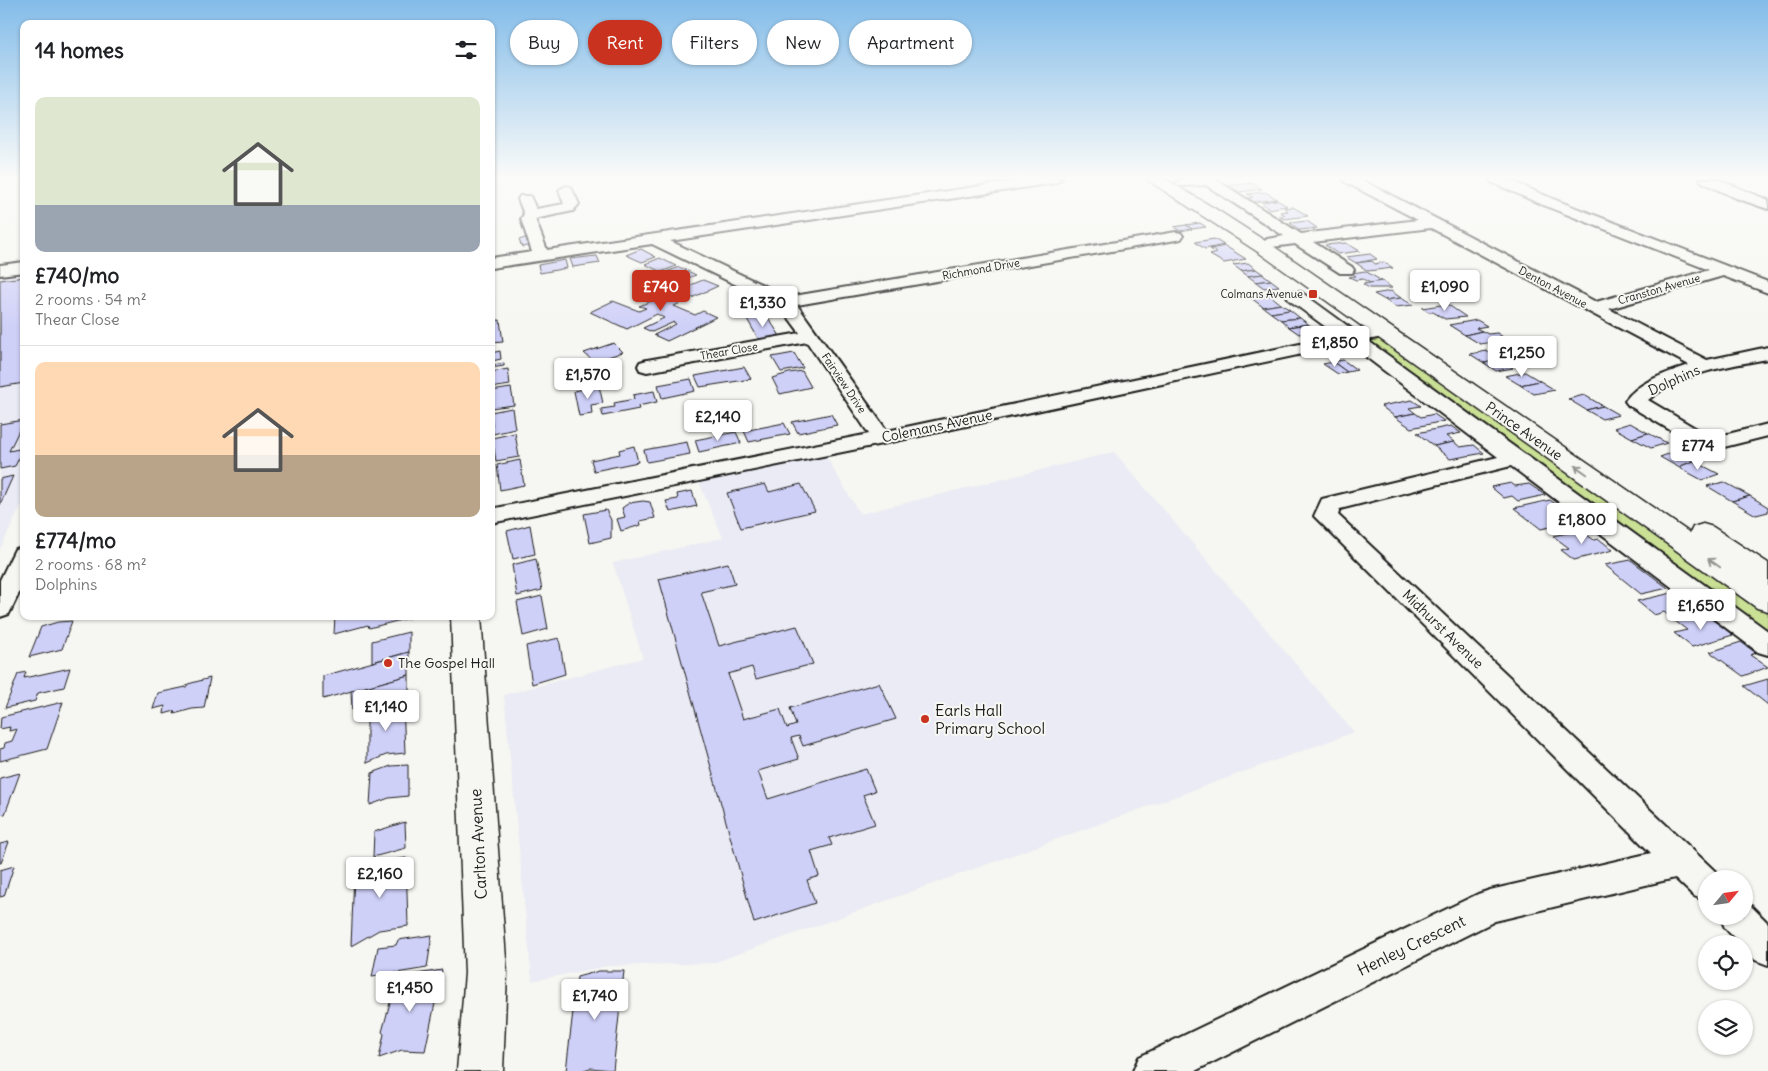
<!DOCTYPE html>
<meta charset="utf-8">
<style>
:root{--surface:#fff;--page:#f6f6f6;--text:#202124;--muted:#757577;--line:#e0e0e0;--accent:#c8321e}
body{margin:0;font-family:Delius,sans-serif;background:var(--page);color:var(--text);height:100vh;display:flex;flex-direction:column;font-size:19px;white-space:nowrap}
*{box-sizing:border-box;margin:0}
p{font-size:16px;color:var(--muted)}
.icon{flex:none;width:28px;height:28px;fill:none;stroke:currentColor;stroke-width:2;stroke-linecap:round;stroke-linejoin:round}
.map{position:relative;flex:1;overflow:hidden}
.sheet{position:absolute;left:20px;top:20px;width:475px;height:600px;display:flex;flex-direction:column;background:var(--surface);border-radius:10px;box-shadow:0 1px 4px #0004}
.sheet>*{flex:none}
.banner{position:absolute;left:510px;top:20px;width:475px;height:45px;display:flex;gap:10px}
.needle{width:32px;rotate:61deg}
.controls{position:absolute;left:1698px;top:870px;display:grid;gap:10px}
.controls a{display:grid;place-items:center;width:55px;height:55px;border-radius:50%;background:var(--surface);box-shadow:0 1px 4px #0004;font-size:25px}
.price{position:absolute;translate:-50% -42px;padding:0 11px;border-radius:5px;background:#fff;color:#222;font-size:16px;line-height:32px;filter:drop-shadow(0 1px 2px #0008)}
.price::after{content:'';position:absolute;left:50%;top:30px;width:15px;height:11px;margin-left:-8px;background:inherit;clip-path:polygon(0 0,100% 0,50% 100%)}
.price.on{background:var(--accent);color:#fff}
ul{padding:0;list-style:none}
li{display:grid;align-content:center;gap:10px;height:265px;padding:0 15px}
li+li{border-top:1px solid var(--line)}
li span{display:grid;place-items:center;height:155px;border-radius:10px;color:#555}
li>.icon{margin-inline-start:auto}
span .icon{width:90px;height:90px;fill:#fffc;stroke-width:1}
li b{font-size:21px}
h2{display:flex;justify-content:space-between;align-items:center;height:60px;padding:0 15px;font-size:21px}
.chip{padding:0 18px;border-radius:22px;background:var(--surface);box-shadow:0 1px 4px #0004;font-size:18px;line-height:45px}
.chip.on{background:var(--accent);color:#fff}
.map>svg:first-child{display:block}
</style>
<div class="map">
<svg width="1768" height="1071" viewBox="0 0 1768 1071">
<rect width="100%" height="100%" fill="#f6f6f2"/>
<filter id="ink" filterUnits="userSpaceOnUse"><feTurbulence type="fractalNoise" baseFrequency=".02" numOctaves="2"/><feDisplacementMap in="SourceGraphic" scale="10" xChannelSelector="R" yChannelSelector="G"/><feConvolveMatrix kernelMatrix="1 2 1 2 8 2 1 2 1" color-interpolation-filters="sRGB"/></filter>
<g filter="url(#ink)">
<g fill="#eaebf4">
<path d="M24 272V500L0 549V275Z"/>
<path d="M1114 452 1354 732 713 963 607 966 532 981 504 695 643 658 613 563 723 538 698 480 824 453 860 514Z"/>
</g>
<path fill="#cae095" stroke="#737e58" d="M1385 338 1768 613V637L1363 341Z"/>
<g fill="#cfd0f8" stroke="#1c1c1c">
<path d="M1252 183 1262 189 1239 192 1229 186Z"/>
<path d="M1265 192 1277 199 1254 202 1248 198 1253 197 1247 194Z"/>
<path d="M1277 200 1287 206 1268 209 1262 202Z"/>
<path d="M1293 207 1308 216 1284 219 1279 216 1285 215 1280 212 1288 211 1284 208Z"/>
<path d="M1307 221 1317 228 1300 230 1290 223Z"/>
<path d="M1200 223 1206 227 1192 229 1186 225Z"/>
<path d="M1186 225 1192 229 1180 231 1174 227Z"/>
<path d="M525 238H530L533 245 522 247 519 240Z"/>
<path d="M1214 239 1224 245 1205 249 1195 242Z"/>
<path d="M1346 243 1360 251 1338 254 1325 245Z"/>
<path d="M1225 246 1246 259 1224 263 1210 255 1217 253 1210 249Z"/>
<path d="M641 249 656 257 642 262 626 255Z"/>
<path d="M1370 254 1377 259 1356 263 1346 257Z"/>
<path d="M597 256 600 263 573 267 570 259Z"/>
<path d="M660 258 676 266 661 272 645 264Z"/>
<path d="M565 260 567 268 540 273 538 265Z"/>
<path d="M1372 261 1375 264 1384 262 1393 268 1368 271 1356 263Z"/>
<path d="M1248 263 1256 269 1241 271 1233 265Z"/>
<path d="M679 267 696 275 680 281 664 273Z"/>
<path d="M1256 269 1263 274 1248 276 1241 271Z"/>
<path d="M1365 271 1382 281 1370 283 1363 279 1356 280 1349 277 1356 276 1352 273Z"/>
<path d="M1263 274 1271 280 1256 282 1248 276Z"/>
<path d="M24 277V383L0 387V280Z"/>
<path d="M703 280 718 286 674 306 695 315 703 311 716 317 667 341 654 335 676 324 674 322 652 332 643 328 664 318 657 314 627 329 590 312 613 301 639 311 646 308 639 306Z"/>
<path d="M1271 280 1279 286 1264 288 1256 282Z"/>
<path d="M1382 281 1392 288H1369L1363 284Z"/>
<path d="M1391 291 1401 298 1385 300 1374 294Z"/>
<path d="M1270 295 1281 304 1263 307 1251 298Z"/>
<path d="M1401 298 1413 305 1396 307 1385 300Z"/>
<path d="M1281 304 1290 310 1271 313 1263 307Z"/>
<path d="M1447 304 1466 317 1445 319 1433 312H1429L1422 308Z"/>
<path d="M1290 310 1300 318 1281 320 1271 313Z"/>
<path d="M767 316 780 336 759 340 747 319Z"/>
<path d="M1300 318 1308 324 1289 327 1281 320Z"/>
<path d="M500 320 503 342 491 343V321Z"/>
<path d="M1477 320 1487 326 1476 328 1482 331 1465 335 1449 325Z"/>
<path d="M1308 324 1318 331 1299 334 1289 327Z"/>
<path d="M1482 331 1488 334 1497 333 1507 340 1480 344 1465 335Z"/>
<path d="M614 343 623 352 594 362 584 353Z"/>
<path d="M500 351 501 359 492 361 493 365 504 363V366L491 368V353Z"/>
<path d="M1486 351 1501 360 1484 363 1470 354Z"/>
<path d="M794 353 803 368 781 372 772 357Z"/>
<path d="M1343 360 1357 370 1347 372 1333 362Z"/>
<path d="M1501 360 1513 368 1496 371 1484 363Z"/>
<path d="M1333 362 1347 372 1338 374 1323 364Z"/>
<path d="M744 367 751 379 700 387 695 376Z"/>
<path d="M600 368 604 383 579 388 575 372Z"/>
<path d="M508 369 510 385 491 388V372Z"/>
<path d="M802 371 811 387 780 394 772 378 789 373Z"/>
<path d="M1525 372 1540 381 1520 385 1505 376Z"/>
<path d="M691 379 695 391 662 398 658 385Z"/>
<path d="M1540 381 1555 390 1534 394 1520 385Z"/>
<path d="M599 386 603 403 591 405 592 414 579 416 574 391Z"/>
<path d="M511 388 514 405 491 408V391Z"/>
<path d="M654 391 657 402 638 406 639 409 603 416 601 409 615 407 614 403 634 399 633 395Z"/>
<path d="M1584 395 1603 406 1586 410 1568 399Z"/>
<path d="M1412 400 1421 406 1409 408 1415 413 1395 417 1381 406Z"/>
<path d="M1603 406 1619 415 1602 419 1586 410Z"/>
<path d="M512 408 515 429 493 434 491 412Z"/>
<path d="M1415 413 1421 417 1434 414 1444 421 1411 428 1395 417Z"/>
<path d="M831 414 837 425 798 433 792 422Z"/>
<path d="M24 420 9 451 24 448 15 466 0 469V424Z"/>
<path d="M784 423 790 434 749 442 744 431Z"/>
<path d="M1630 423 1648 433 1632 438 1614 428Z"/>
<path d="M1451 426 1461 433 1446 436 1454 442 1434 446 1417 433Z"/>
<path d="M736 432 741 443 699 452 695 440Z"/>
<path d="M515 433 519 457 496 461 492 438Z"/>
<path d="M1648 433 1667 443 1651 448 1632 438Z"/>
<path d="M687 442 690 454 647 462 644 450Z"/>
<path d="M1454 442 1460 447 1474 445 1484 453 1450 459 1434 446Z"/>
<path d="M634 446 638 462 594 471 591 460 620 454 619 450Z"/>
<path d="M1677 451 1694 461 1678 467 1660 457Z"/>
<path d="M520 460 524 485 500 490 497 465Z"/>
<path d="M1694 461 1719 474 1702 480 1678 467Z"/>
<path d="M13 476 0 505V479Z"/>
<path d="M1724 482 1750 496 1732 501 1707 486Z"/>
<path d="M1511 483 1515 486 1529 484 1545 495 1518 501 1512 496 1504 498 1491 487Z"/>
<path d="M765 484 769 492 801 484 815 511 741 528 727 493Z"/>
<path d="M692 491 697 506 670 512 666 501 678 499 677 494Z"/>
<path d="M1750 496 1768 507V512L1756 515 1732 501Z"/>
<path d="M1550 500 1561 508 1556 510 1573 522 1541 529 1514 508Z"/>
<path d="M643 501 650 502 655 518 640 521 641 525 621 531 617 519 625 517 622 508 629 503Z"/>
<path d="M606 510 611 520V538L590 543 584 514Z"/>
<path d="M530 525 535 554 513 559 507 531Z"/>
<path d="M1580 530 1594 540 1599 539 1613 550 1574 560 1561 550 1569 548 1553 536Z"/>
<path d="M536 559 542 590 517 596 512 565Z"/>
<path d="M1631 560 1668 588 1641 594 1605 565Z"/>
<path d="M728 563 735 584 701 592 719 646 797 626 813 664 756 679 752 667 728 674 743 719 780 709 787 728 796 725 790 708 879 683 896 719 803 746 799 736 791 738 799 759 758 771 768 799 866 769 875 791 863 795 875 824 829 838 832 845 811 851 819 876 807 880 815 903 754 923 659 579Z"/>
<path d="M1676 592 1705 614 1675 621 1664 612 1654 615 1637 601Z"/>
<path d="M542 596 548 629 523 636 517 602Z"/>
<path d="M1705 614 1733 635 1692 647 1674 633 1687 630 1675 621Z"/>
<path d="M335 616H409V618L369 628 368 625 334 634Z"/>
<path d="M72 621 62 649 29 657 41 627 58 622Z"/>
<path d="M409 632V652L372 662V641Z"/>
<path d="M559 638 565 674 532 684 526 646Z"/>
<path d="M1741 642 1756 653 1750 655 1768 667 1743 676 1710 652Z"/>
<path d="M409 652V675L323 699V676Z"/>
<path d="M70 668 64 687 38 693 35 701 5 708 18 674 26 672 24 678Z"/>
<path d="M409 675V692L352 710 351 691Z"/>
<path d="M210 678 204 708 192 709 174 714 175 711 164 714 165 706 153 709 158 693 186 687 188 684Z"/>
<path d="M1768 679V705L1744 686Z"/>
<path d="M63 702 47 749 0 761V749L4 748 5 743 12 741 17 729 9 731 10 727 0 729 1 717Z"/>
<path d="M403 702 405 753 386 755 367 763V712Z"/>
<path d="M408 765V796L389 798 370 805 372 773 391 766Z"/>
<path d="M20 773 5 814 0 815V778Z"/>
<path d="M405 822 406 848 373 857 374 832Z"/>
<path d="M9 842 1 863H0V844Z"/>
<path d="M406 858 408 926 379 930 351 946 354 874 379 862Z"/>
<path d="M14 866 4 896 0 897V870Z"/>
<path d="M432 935 427 968 372 977 378 947 396 945 398 940Z"/>
<path d="M442 970 425 1051 402 1050 379 1058 384 1034 382 1032 397 977Z"/>
<path d="M599 971H624L613 1070 590 1068 581 1071H566L577 977Z"/>
</g>
<g fill="none" stroke-linecap="round" stroke-linejoin="round">
<defs>
<g id="minor">
<path d="M1029 179H1062L1055 183 670 241 788 297 1176 232 1181 233 1183 236 1181 239 1176 240 797 305 887 431 1338 336 1289 300 1287 296 1289 292H1301L1356 332 1382 327 1388 328 1391 332 1388 336 1367 340 1768 631V655L1758 652 1511 466 1340 509 1338 515 1718 874 1720 879H1706V901L1694 896 1675 878 1495 921 1195 1071H1133L1139 1057 1478 894 1490 890 1651 853 1314 516 1322 499 1498 457 1349 344 882 444 491 523V509L869 434 807 342 647 372 640 370 638 366 640 362 647 360 800 333 780 306 652 244 491 268V258L532 252 521 219 524 214 518 199 520 196H530L536 209 564 204 559 190 566 186 571 187 579 204 573 211 535 219 547 250Z"/>
<path d="M1183 179H1215L1301 234 1418 220 1345 182 1343 179H1360L1596 302 1709 270 1543 205 1491 182 1489 179H1507L1553 199 1768 282V293L1723 276 1609 309 1707 360 1768 347V359C1727 366 1681 373 1648 400L1700 431 1724 435 1768 424V436L1724 447 1687 440 1628 405 1625 401C1639 381 1667 373 1689 365L1431 228 1313 242 1352 267 1354 270 1352 273H1340L1295 244 1272 247 1267 245 1264 242 1267 239 1284 236 1206 185 1178 186 1176 183Z"/>
<path d="M1700 179H1717L1768 200V209L1733 197 1702 182Z"/>
<path d="M24 262V272L0 275V265Z"/>
<path d="M24 547V583L9 614 0 617V580L15 549Z"/>
<path d="M1744 902 1749 904 1768 923V965L1755 960 1744 948V944H1740L1725 928 1720 916H1744Z"/>
</g>
<path id="tertiary" d="M451 616H481L507 973 503 1071H457L465 973Z"/>
<path id="trunk" d="M1146 179H1165L1214 208 1273 246 1690 533 1693 527 1703 524 1713 527 1768 563V611L1757 608 1261 254Z"/>
</defs>
<use href="#minor" stroke="#1c1c1c" stroke-width="4"/>
<use href="#tertiary" stroke="#1c1c1c" stroke-width="3"/>
<use href="#trunk" stroke="#1c1c1c" stroke-width="3"/>
<use href="#minor" fill="#f6f6f2" fill-rule="evenodd"/>
<use href="#tertiary" fill="#f6f6f2" fill-rule="evenodd"/>
<use href="#trunk" fill="#f6f6f2" fill-rule="evenodd"/>
</g>
<defs><path id="oneway-shaft" d="M-6 0H5M1.5-3L5.5 0L1.5 3" fill="none" stroke-width="1.6" stroke-linecap="round" stroke-linejoin="round" transform="scale(1.25)"/></defs>
<g stroke="#949492">
<use href="#oneway-shaft" transform="translate(1581 470) rotate(-145)"/>
<use href="#oneway-shaft" transform="translate(1714 563) rotate(-145)"/>
</g>
</g>
<linearGradient id="sky" x2="0" y2="1"><stop stop-color="#83bce9"/><stop offset="0.54" stop-color="#fbfbf9"/><stop offset="1" stop-color="#fbfbf9" stop-opacity="0"/></linearGradient>
<rect width="1768" height="329" fill="url(#sky)"/>
<g fill="#c8321e" stroke="#f6f6f2" stroke-width="2">
<rect x="1308" y="289" width="10" height="10" rx="2.5"/>
<circle cx="388" cy="663" r="5"/>
<circle cx="925" cy="719" r="5"/>
</g>
<g text-anchor="middle" stroke-width="4" stroke-linejoin="round" paint-order="stroke">
<g font-size="11" fill="#1c1c1c" stroke="#f6f6f2">
<text transform="translate(981 269) rotate(-10)" y="4">Richmond Drive</text>
<text transform="translate(1553 287) rotate(28)" y="4">Denton Avenue</text>
<text transform="translate(1659 289) rotate(-16)" y="4">Cranston Avenue</text>
<text transform="translate(729 351) rotate(-10)" y="4">Thear Close</text>
<text transform="translate(844 383) rotate(56)" y="4">Fairview Drive</text>
</g>
<g font-size="11" fill="#1c1c1c" stroke="#f6f6f2" text-anchor="end">
<text x="1303" y="298">Colmans Avenue</text>
</g>
<g font-size="14" fill="#1c1c1c" stroke="#f6f6f2">
<text transform="translate(1674 380) rotate(-24)" y="5">Dolphins</text>
<text transform="translate(937 426) rotate(-12)" y="5">Colemans Avenue</text>
<text transform="translate(1524 431) rotate(35)" y="5">Prince Avenue</text>
<text transform="translate(1443 629) rotate(44)" y="5">Midhurst Avenue</text>
</g>
<g font-size="14" fill="#1c1c1c" stroke="#f6f6f2" text-anchor="start">
<text x="398" y="668">The Gospel Hall</text>
</g>
<g font-size="16" fill="#1c1c1c" stroke="#f6f6f2" text-anchor="start">
<text x="935" y="716">Earls Hall<tspan x="935" dy="18">Primary School</tspan></text>
</g>
<g font-size="16" fill="#1c1c1c" stroke="#f6f6f2">
<text transform="translate(478 844) rotate(-93)" y="6">Carlton Avenue</text>
<text transform="translate(1411 945) rotate(-26)" y="6">Henley Crescent</text>
</g>
</g>
</svg>
<div class="controls">
<a><svg class="needle" viewBox="-14 -14 28 28"><path d="M0-13l5 13h-10z" fill="#e53935"/><path d="M0 13l5-13h-10z" fill="#757577"/></svg></a>
<a><svg class="icon" aria-label="locate" viewBox="0 0 24 24"><circle cx="12" cy="12" r="6"/><path d="M12 2v4M12 18v4M2 12h4M18 12h4"/></svg></a>
<a><svg class="icon" aria-label="layers" viewBox="0 0 24 24"><path d="M12 4l9 5-9 5-9-5zM3 14l9 5 9-5"/></svg></a>
</div>
<b class="price on" style="left:661px;top:312px">£740</b>
<b class="price" style="left:1445px;top:312px">£1,090</b>
<b class="price" style="left:763px;top:328px">£1,330</b>
<b class="price" style="left:1335px;top:368px">£1,850</b>
<b class="price" style="left:1522px;top:378px">£1,250</b>
<b class="price" style="left:588px;top:400px">£1,570</b>
<b class="price" style="left:718px;top:442px">£2,140</b>
<b class="price" style="left:1698px;top:471px">£774</b>
<b class="price" style="left:1582px;top:545px">£1,800</b>
<b class="price" style="left:1701px;top:631px">£1,650</b>
<b class="price" style="left:386px;top:732px">£1,140</b>
<b class="price" style="left:380px;top:899px">£2,160</b>
<b class="price" style="left:410px;top:1013px">£1,450</b>
<b class="price" style="left:595px;top:1021px">£1,740</b>
<div class="banner">
<a class="chip">Buy</a>
<a class="chip on">Rent</a>
<a class="chip">Filters</a>
<a class="chip">New</a>
<a class="chip">Apartment</a>
</div>
<section class="sheet">
<h2>14 homes<svg class="icon" aria-label="filters" viewBox="0 0 24 24"><path d="M4 7h16M4 17h16"/><circle cx="9" cy="7" r="2"/><circle cx="15" cy="17" r="2"/></svg></h2>
<ul>
<li><span style="background:linear-gradient(#dfe7d0 70%,#9aa5b1 0)"><svg class="icon" aria-label="home" viewBox="0 0 24 24"><path d="M3 11l9-7 9 7M6 9v11h12V9"/></svg></span><div><b>£740/mo</b><p>2 rooms · 54 m²</p><p>Thear Close</p></div></li>
<li><span style="background:linear-gradient(#ffd9b3 60%,#b9a48a 0)"><svg class="icon" aria-label="home" viewBox="0 0 24 24"><path d="M3 11l9-7 9 7M6 9v11h12V9"/></svg></span><div><b>£774/mo</b><p>2 rooms · 68 m²</p><p>Dolphins</p></div></li>
</ul>
</section>
</div>
